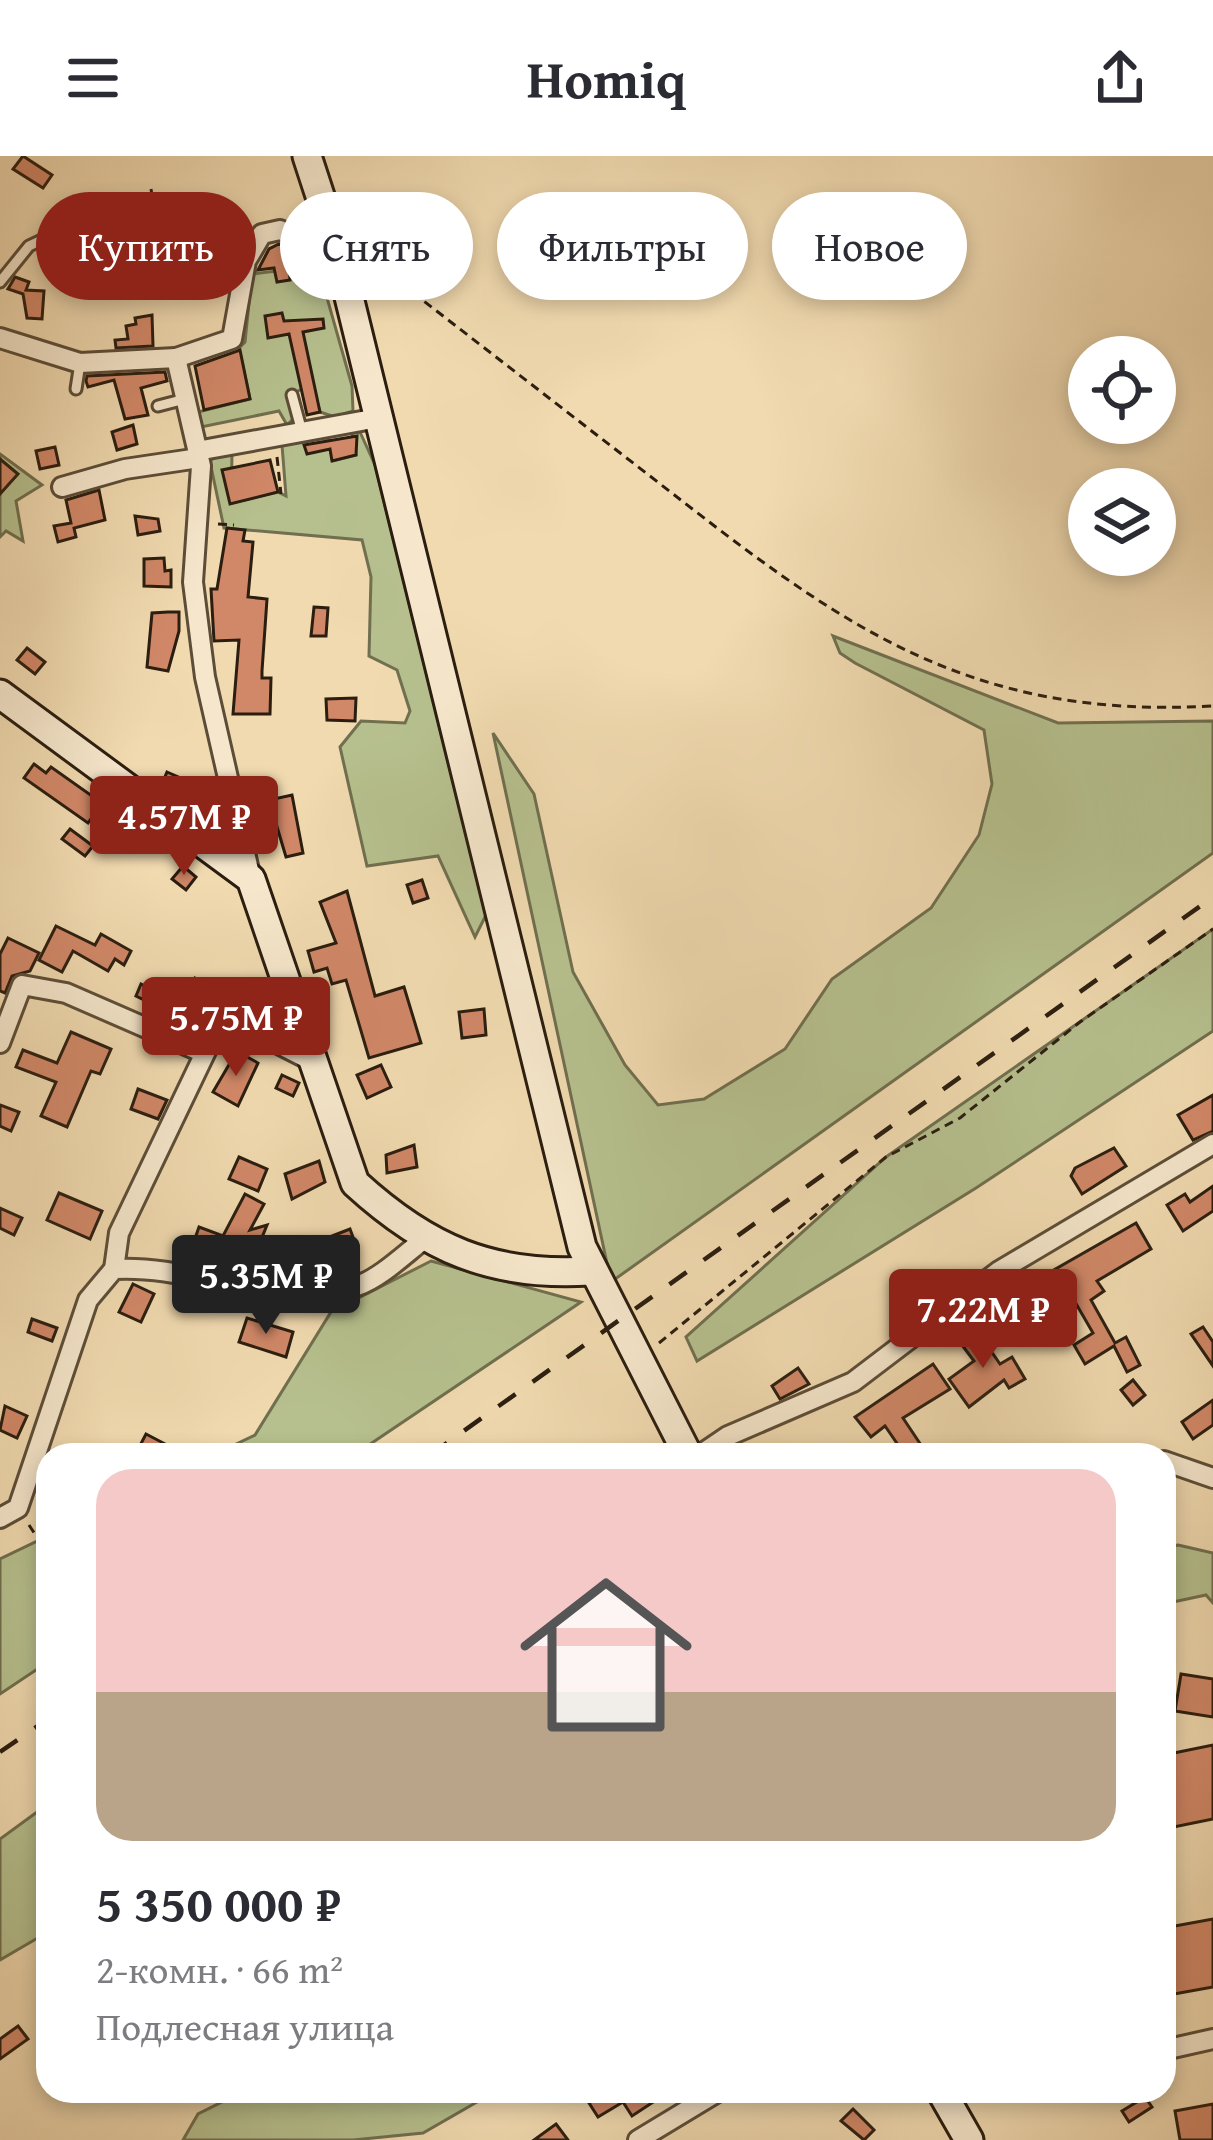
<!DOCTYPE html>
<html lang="ru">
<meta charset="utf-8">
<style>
:root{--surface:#fff;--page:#f2f2f3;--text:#2b2b33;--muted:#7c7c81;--accent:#8f2418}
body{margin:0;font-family:"Gentium Book Plus",serif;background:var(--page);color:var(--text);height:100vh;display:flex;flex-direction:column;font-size:45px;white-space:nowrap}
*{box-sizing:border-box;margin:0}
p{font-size:39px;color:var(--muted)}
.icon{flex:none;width:66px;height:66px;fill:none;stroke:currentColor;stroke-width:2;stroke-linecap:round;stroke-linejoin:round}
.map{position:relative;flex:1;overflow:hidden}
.details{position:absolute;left:36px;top:1287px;width:1140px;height:660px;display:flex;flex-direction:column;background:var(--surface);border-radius:36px;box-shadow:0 6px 18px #0003}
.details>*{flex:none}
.banner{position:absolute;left:36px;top:36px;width:1143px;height:108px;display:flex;gap:24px}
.controls{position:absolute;left:1068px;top:180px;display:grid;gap:24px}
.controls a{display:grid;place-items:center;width:108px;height:108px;border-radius:50%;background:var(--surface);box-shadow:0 6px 18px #0003;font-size:60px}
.price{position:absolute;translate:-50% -102px;padding:0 27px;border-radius:12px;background:var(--accent);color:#fff;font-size:39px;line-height:78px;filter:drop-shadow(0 3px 6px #0008)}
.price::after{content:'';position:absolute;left:50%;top:72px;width:36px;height:27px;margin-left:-18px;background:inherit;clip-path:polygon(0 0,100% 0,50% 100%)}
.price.current{background:#222;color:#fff}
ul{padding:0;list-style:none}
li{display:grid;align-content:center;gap:24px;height:636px;padding:0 60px}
li span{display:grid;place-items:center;height:372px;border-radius:36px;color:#555}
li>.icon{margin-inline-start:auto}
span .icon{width:216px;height:216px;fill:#fffc;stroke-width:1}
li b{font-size:51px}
.pill{padding:0 42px;border-radius:54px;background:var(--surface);box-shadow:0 6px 18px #0003;font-size:42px;line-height:108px}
.pill.current{background:var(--accent);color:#fff}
header{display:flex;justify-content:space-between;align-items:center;height:156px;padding:0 60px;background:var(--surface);font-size:54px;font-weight:700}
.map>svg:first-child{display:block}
</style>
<header><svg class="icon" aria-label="menu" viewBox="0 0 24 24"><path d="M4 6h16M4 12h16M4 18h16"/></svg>Homiq<svg class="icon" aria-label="share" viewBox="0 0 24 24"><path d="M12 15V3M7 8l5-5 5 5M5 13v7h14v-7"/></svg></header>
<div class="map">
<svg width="1213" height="1984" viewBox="0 0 1213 1984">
<rect width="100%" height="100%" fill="#f1dab0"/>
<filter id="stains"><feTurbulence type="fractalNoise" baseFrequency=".00167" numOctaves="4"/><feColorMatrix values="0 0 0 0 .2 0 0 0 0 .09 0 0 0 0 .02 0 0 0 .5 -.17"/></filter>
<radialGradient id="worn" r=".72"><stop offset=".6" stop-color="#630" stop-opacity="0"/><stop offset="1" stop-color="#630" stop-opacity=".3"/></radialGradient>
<g fill="#b6c08e" stroke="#706f4f" stroke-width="3">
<path d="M318 110 352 230 353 255 335 261 320 256 312 228 288 240 294 262 287 269 279 255 201 271 198 256 250 243 239 192 245 186 252 118Z"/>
<path d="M360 276 375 309 486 759 475 781 438 700 367 710 340 591 361 565 405 567 410 555 397 514 369 500 371 421 362 384 224 372 210 306 214 300 232 298 231 347 278 336 286 340 282 289 327 281 333 305 356 299 352 277Z"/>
<path d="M0 298 42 329 16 345 23 385 6 375 0 381Z"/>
<path d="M833 480 1058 567 1213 565V697L611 1126 493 577 534 638 573 816 625 909 658 949 704 943 785 893 832 823 931 752 979 679 992 628 984 574 855 507 840 497Z"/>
<path d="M1213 773V875L976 1032 697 1205 686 1181 886 1001Z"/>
<path d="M431 1105 581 1146 354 1299H213L255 1279 331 1156Z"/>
<path d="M48 1380V1506L0 1538V1403Z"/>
<path d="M1178 1389 1213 1397V1447L1206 1439 1164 1448V1392Z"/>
<path d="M48 1648V1776L0 1804V1683Z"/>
<path d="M244 1935H496L423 1977 353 1984H183L198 1958Z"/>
</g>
<g fill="#d18868" stroke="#2b1e10" stroke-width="3">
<path d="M23 0 52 19 43 32 13 13Z"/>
<path d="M279 88 288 92 290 124 277 126 274 112 258 114 269 93Z"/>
<path d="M15 121 29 126 26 134 44 135 42 163 27 162 23 138 8 133Z"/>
<path d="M282 157 284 165 323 163 324 172 303 176 320 256 307 259 289 178 268 182 265 160Z"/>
<path d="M152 159 153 190 116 192 115 184 128 183 126 170 136 168 135 162Z"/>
<path d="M240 194 250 243 204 254 195 210Z"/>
<path d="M165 216 167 225 141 232 148 259 125 263 114 224 88 231 86 225 87 220Z"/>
<path d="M133 269 137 288 117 294 112 276Z"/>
<path d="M357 280 356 299 332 305 330 293 307 298 304 289Z"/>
<path d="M55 291 59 309 40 313 36 295Z"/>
<path d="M0 303 18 318 0 338Z"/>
<path d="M270 304 278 336 230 348 222 314Z"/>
<path d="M99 334 105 364 74 372 76 381 58 386 54 370 71 367 66 344Z"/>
<path d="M135 360 158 363 160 375 138 379Z"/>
<path d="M227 372 245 374 243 385 253 386 248 441 267 443 262 515V522H271L270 558H233L239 484 214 485 211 433H217Z"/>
<path d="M164 402 165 415 171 414V431L144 430V403Z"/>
<path d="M314 451 328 452 326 480H311Z"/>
<path d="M168 456H179V475L168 515 147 511 152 457Z"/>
<path d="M27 492 45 506 35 518 17 504Z"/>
<path d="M356 542 355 565 327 564 326 543Z"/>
<path d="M34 608 46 617 51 611 102 647 88 667 24 622Z"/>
<path d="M167 616 199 630 190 652 160 633Z"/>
<path d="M292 639 303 697 286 701 269 644Z"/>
<path d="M70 673 93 690 85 700 62 683Z"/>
<path d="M183 710 196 721 186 734 172 723Z"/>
<path d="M422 724 428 742 413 747 407 729Z"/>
<path d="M347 735 375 840 404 831 421 887 369 902 346 824 332 828 327 812 314 816 308 795 336 787 320 746Z"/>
<path d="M56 770 95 789 101 778 131 795 124 809 115 803 108 815 73 795 62 816 39 804Z"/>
<path d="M8 782 39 797 30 815 12 820 5 837 0 835V798Z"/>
<path d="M195 822 208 828 196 852 210 859 202 872 136 840 141 828 182 848Z"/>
<path d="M484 853 486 879 462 882 459 856Z"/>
<path d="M71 876 111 893 100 918 91 915 67 971 41 960 56 926 16 911 23 894 57 907Z"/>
<path d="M237 895 258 907 238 950 213 936Z"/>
<path d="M381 909 391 931 367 942 357 919Z"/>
<path d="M282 919 299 927 293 940 276 932Z"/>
<path d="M138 933 167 944 158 963 131 953Z"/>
<path d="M1213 939V975L1193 984 1178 959Z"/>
<path d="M0 949 19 956 11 975 0 970Z"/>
<path d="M414 989 417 1011 387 1017 386 999Z"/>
<path d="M1114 992 1126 1010 1082 1038 1071 1020 1075 1012Z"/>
<path d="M239 1001 267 1013 258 1035 229 1023Z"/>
<path d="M319 1005 325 1026 292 1043 285 1018Z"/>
<path d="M1213 1030V1055L1183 1075 1167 1049 1185 1038 1190 1046Z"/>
<path d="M59 1037 102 1055 90 1083 47 1064Z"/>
<path d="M245 1038 264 1048 250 1074 267 1069 256 1096 238 1089 230 1111 190 1097 199 1071 223 1080Z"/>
<path d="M0 1052 22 1062 14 1079 0 1072Z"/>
<path d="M1136 1067 1151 1093 1097 1125 1104 1135 1091 1144 1115 1187 1126 1181 1140 1209 1127 1216 1114 1190 1085 1208 1074 1189 1093 1177 1071 1139 1011 1173 1001 1159 1050 1129 1045 1119Z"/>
<path d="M350 1073 357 1092 333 1100 327 1082Z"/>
<path d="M133 1128 154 1138 141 1166 119 1156Z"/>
<path d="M247 1162 293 1176 286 1201 239 1186Z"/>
<path d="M32 1163 57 1172 52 1185 28 1176Z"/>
<path d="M1203 1171 1213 1186V1210L1191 1178Z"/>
<path d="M976 1173 1000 1208 1012 1201 1025 1223 1009 1232 1004 1224 969 1251 949 1223 974 1205 959 1185Z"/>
<path d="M933 1208 950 1233 903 1262 923 1292 905 1299 885 1270 871 1281 855 1261Z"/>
<path d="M798 1212 809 1228 780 1243 772 1230Z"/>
<path d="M1133 1224 1145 1239 1133 1249 1121 1234Z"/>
<path d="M1213 1244V1269L1193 1283 1182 1266Z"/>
<path d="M5 1250 27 1260 17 1282 0 1274Z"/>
<path d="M146 1278 169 1290 164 1299H135Z"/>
<path d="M1181 1518 1213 1523V1561L1175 1555Z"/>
<path d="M1213 1589V1663L1164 1673V1599Z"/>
<path d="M1213 1763V1831L1174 1838 1164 1772Z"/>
<path d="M18 1870 28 1883 0 1903V1883Z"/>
<path d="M609 1935H670L632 1960 623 1946 598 1961 589 1947Z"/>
<path d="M1145 1941 1152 1951 1129 1966 1122 1955Z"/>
<path d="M1213 1948V1984H1180L1175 1955Z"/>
<path d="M853 1953 874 1974 864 1984 841 1965Z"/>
<path d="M556 1968 568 1984H534Z"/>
</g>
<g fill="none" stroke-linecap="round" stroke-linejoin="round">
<defs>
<g id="lane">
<path d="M0 126 29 90 67 72"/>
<path d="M76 233 80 207"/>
<path d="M292 239 302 276"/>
<path d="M158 250 185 243"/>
</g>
<g id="street">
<path d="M0 182 80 207 176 202 201 310 193 426 205 521 251 723"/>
<path d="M176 202 232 183 246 105 262 78 280 74 338 98"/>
<path d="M197 295 378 262"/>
<path d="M62 331 125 313 199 302"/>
<path d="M0 887 22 829 66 837 204 897"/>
<path d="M114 1113 119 1077 218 870 251 874 310 904"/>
<path d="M700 1299 728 1280 853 1226 999 1115 1213 988"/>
<path d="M1164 1305 1213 1322"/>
<path d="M0 1362 18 1352 88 1144 114 1113C196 1108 274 1155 357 1130 381 1122 407 1096 427 1081"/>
<path d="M1164 1894 1213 1883"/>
<path d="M638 1984 719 1935"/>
</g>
<g id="secondary">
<path d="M307 0 337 92 582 1091 688 1299"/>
<path d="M0 538 251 723 355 1027C427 1093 492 1121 590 1115"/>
<path d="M941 1935 969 1984"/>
</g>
</defs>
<use href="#lane" stroke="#5c4d38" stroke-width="15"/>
<use href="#street" stroke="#5c4d38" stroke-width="24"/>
<use href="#secondary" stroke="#2b1e10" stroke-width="33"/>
<g stroke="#2b1e10" stroke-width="3" stroke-dasharray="9 6" stroke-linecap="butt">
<path d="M151 33 156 65C182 79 211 73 240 82"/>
<path d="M377 109C468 179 559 250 650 320 837 466 963 564 1213 550"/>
<path d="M277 301 281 338"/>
<path d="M218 368 234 369"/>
<path d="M659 1187 886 1001 960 962 1080 866 1213 773"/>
<path d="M29 1369 48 1398"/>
</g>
<use href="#lane" stroke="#f6e7cc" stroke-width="9"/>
<use href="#street" stroke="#f6e7cc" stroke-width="18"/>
<use href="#secondary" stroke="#f6e7cc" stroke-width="27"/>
<g stroke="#2b1e10" stroke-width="4.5" stroke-dasharray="21 21" stroke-linecap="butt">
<path d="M430 1299 1213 741"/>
<path d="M0 1596 48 1563"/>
</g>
</g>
<rect width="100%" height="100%" filter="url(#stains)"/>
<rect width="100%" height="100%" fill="url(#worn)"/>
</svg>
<div class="controls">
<a><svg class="icon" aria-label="locate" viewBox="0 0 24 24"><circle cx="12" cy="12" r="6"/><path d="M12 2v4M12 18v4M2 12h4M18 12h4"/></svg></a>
<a><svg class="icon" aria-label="layers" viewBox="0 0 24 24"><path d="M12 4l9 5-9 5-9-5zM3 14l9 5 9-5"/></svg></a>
</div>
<b class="price" style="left:184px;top:722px">4.57M ₽</b>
<b class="price" style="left:236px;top:923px">5.75M ₽</b>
<b class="price current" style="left:266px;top:1181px">5.35M ₽</b>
<b class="price" style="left:983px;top:1215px">7.22M ₽</b>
<div class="banner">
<a class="pill current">Купить</a>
<a class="pill">Снять</a>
<a class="pill">Фильтры</a>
<a class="pill">Новое</a>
</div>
<section class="details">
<ul>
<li><span style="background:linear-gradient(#f6c9c9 60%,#b9a48a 0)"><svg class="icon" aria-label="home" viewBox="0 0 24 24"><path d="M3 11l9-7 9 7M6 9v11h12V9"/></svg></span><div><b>5 350 000 ₽</b><p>2-комн. · 66 m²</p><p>Подлесная улица</p></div></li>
</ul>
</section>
</div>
